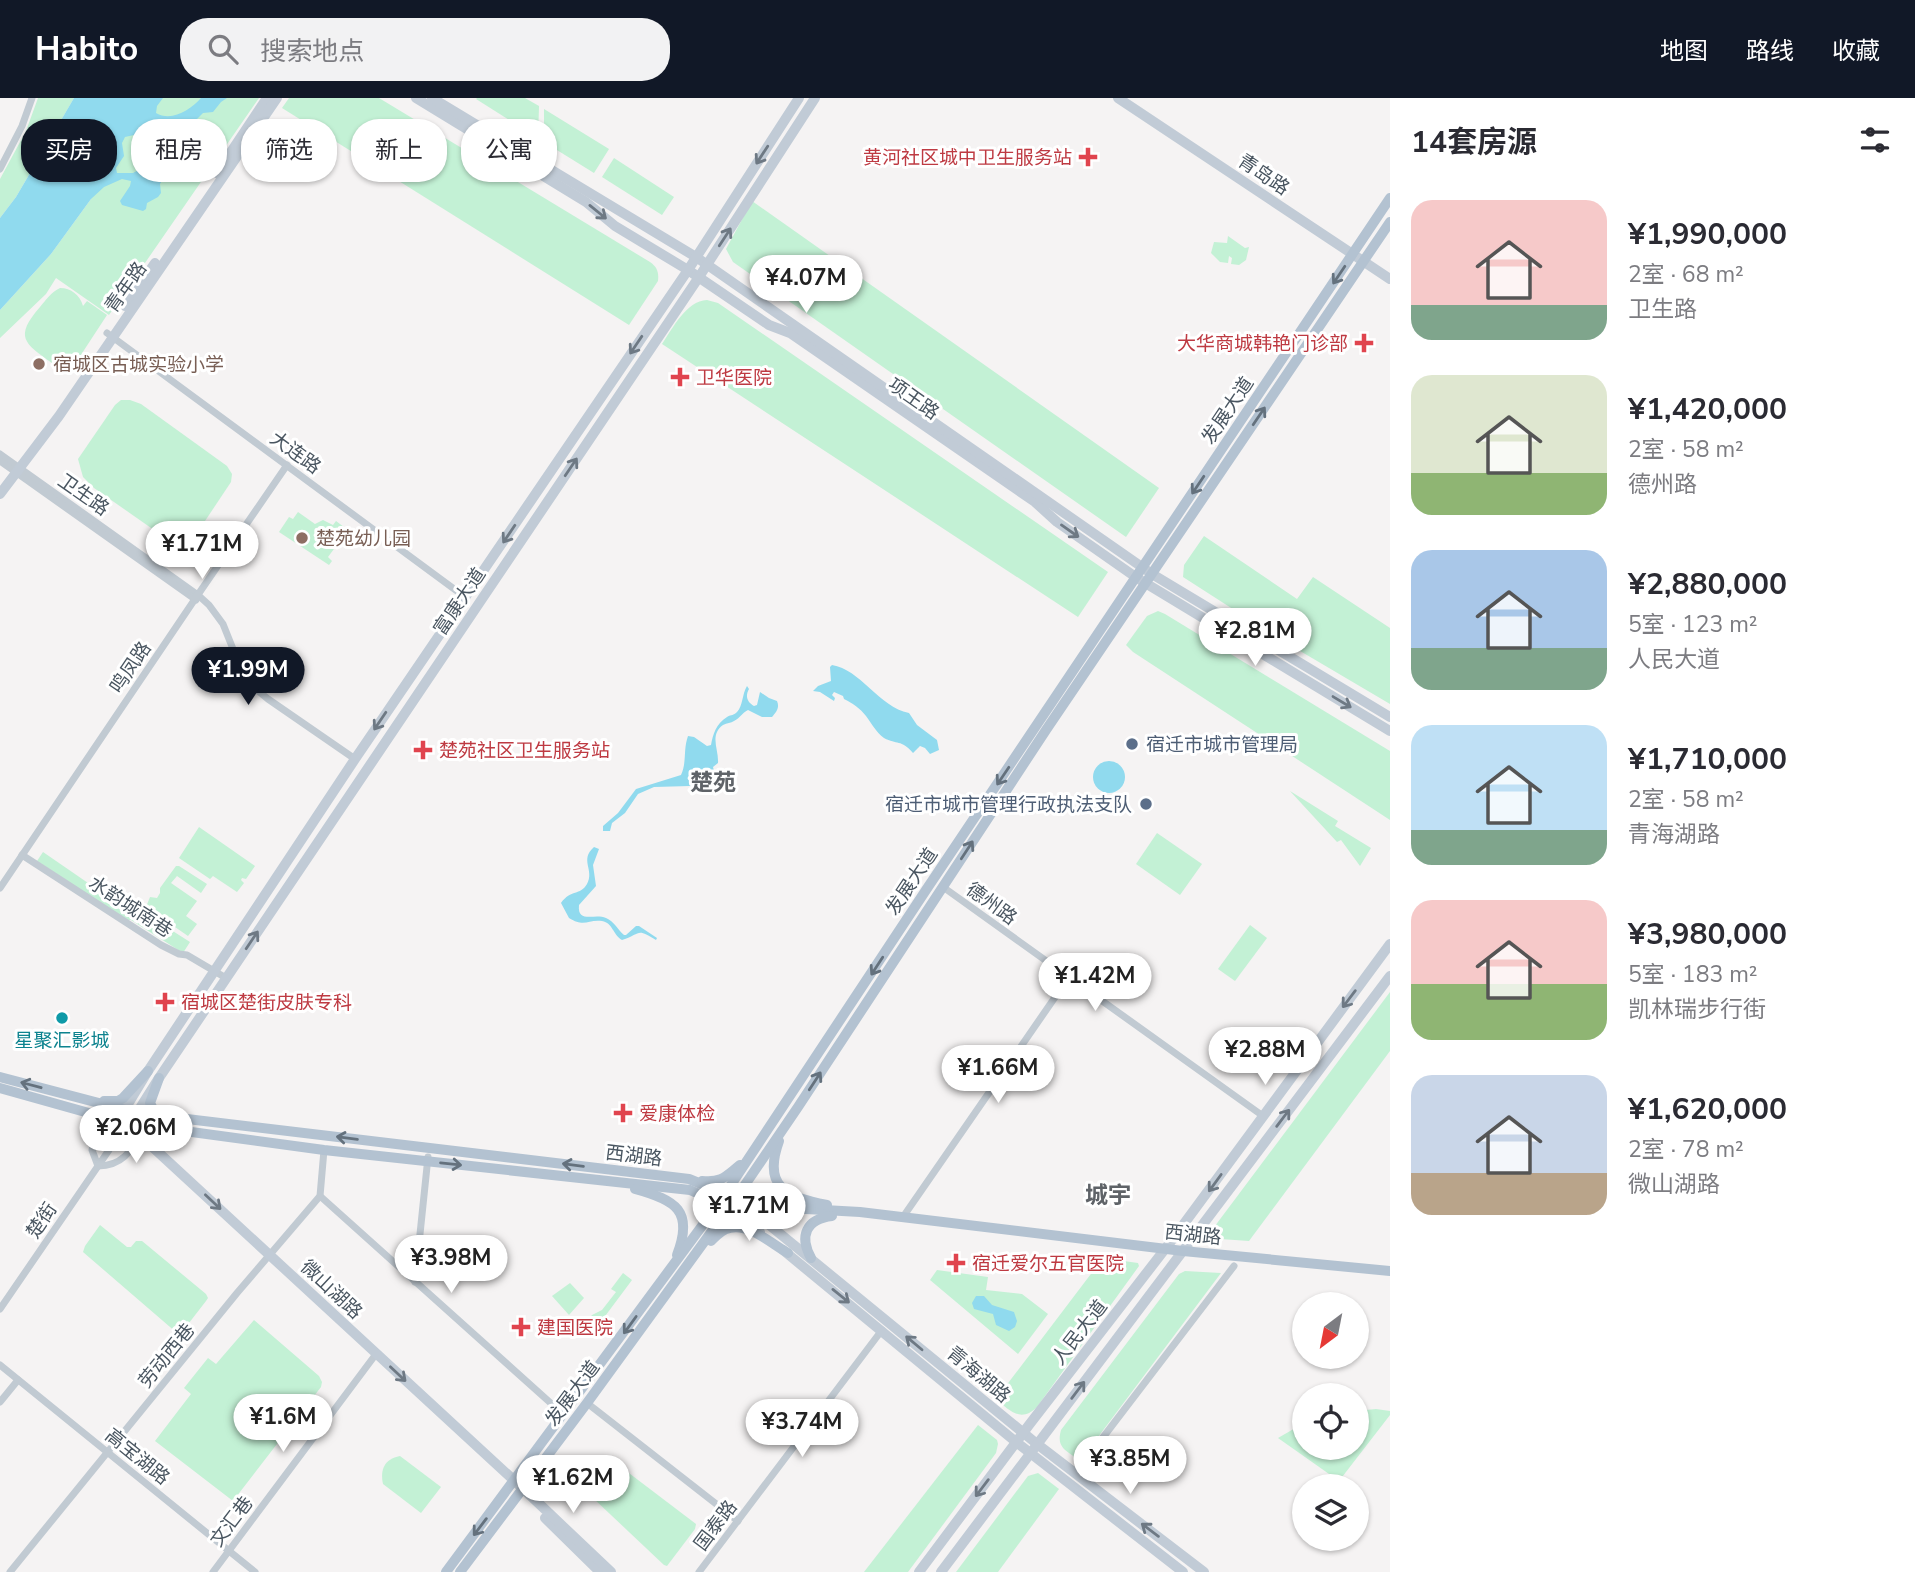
<!DOCTYPE html>
<html lang="zh">
<meta charset="utf-8">
<style>
:root{--surface:#fff;--page:#f2f2f3;--text:#2b2b33;--muted:#7c7c81;--accent:#111827}
body{margin:0;font-family:"Nunito Sans","Noto Sans SC",sans-serif;background:var(--page);color:var(--text);height:100vh;display:flex;flex-direction:column;font-size:26px;white-space:nowrap}
*{box-sizing:border-box;margin:0}
p{font-size:23px;color:var(--muted)}
.icon{flex:none;width:38px;height:38px;fill:none;stroke:currentColor;stroke-width:2;stroke-linecap:round;stroke-linejoin:round}
.map{position:relative;flex:1;overflow:hidden}
.drawer{display:flex;flex-direction:column;background:var(--surface);width:525px}
.drawer>*{flex:none}
.banner{position:absolute;left:21px;top:21px;width:665px;height:63px;display:flex;gap:14px}
.needle{width:46px;rotate:212deg}
.tools{position:absolute;left:1292px;top:1194px;display:grid;gap:14px}
.tools a{display:grid;place-items:center;width:77px;height:77px;border-radius:50%;background:var(--surface);box-shadow:0 2px 5px #0004;font-size:35px}
.price{position:absolute;translate:-50% -60px;padding:0 16px;border-radius:24px;background:#fff;color:#222;font-size:23px;line-height:46px;filter:drop-shadow(0 2px 4px #0008)}
.price::after{content:'';position:absolute;left:50%;top:42px;width:21px;height:16px;margin-left:-10px;background:inherit;clip-path:polygon(0 0,100% 0,50% 100%)}
.price.on{background:var(--accent);color:#fff}
ul{padding:0;list-style:none}
li{display:flex;align-items:center;gap:21px;height:175px;padding:0 21px}
li span{display:grid;place-items:center;flex:none;width:196px;height:140px;border-radius:21px;color:#555}
li>.icon{margin-inline-start:auto}
span .icon{width:84px;height:84px;fill:#fffc;stroke-width:1}
li b{font-size:30px}
h2{display:flex;justify-content:space-between;align-items:center;height:84px;padding:0 21px;font-size:30px}
.pill{padding:0 24px;border-radius:28px;background:var(--surface);box-shadow:0 2px 5px #0004;font-size:24px;line-height:63px}
.pill.on{background:var(--accent);color:#fff}
header{display:flex;align-items:center;gap:42px;box-sizing:border-box;height:98px;padding:0 35px;background:var(--accent);color:#fff}
header strong{font-size:33px}
nav{display:flex;gap:38px;margin-inline-start:auto;font-size:24px}
.search{width:490px;height:63px;background:var(--page);display:flex;align-items:center;gap:18px;box-sizing:border-box;padding:0 24px;border-radius:28px;color:var(--muted);font-size:26px}
main{display:flex;flex:1;min-height:0}
.map>svg:first-child{display:block}
</style>
<header>
<strong>Habito</strong>
<div class="search"><svg class="icon" aria-label="search" viewBox="0 0 24 24"><circle cx="10" cy="10" r="6"/><path d="M15 15l6 6"/></svg>搜索地点</div>
<nav><a>地图</a><a>路线</a><a>收藏</a></nav>
</header>
<main>
<div class="map">
<svg width="1390" height="1474" viewBox="0 0 1390 1474">
<rect width="100%" height="100%" fill="#f5f3f3"/>
<g fill="#c3f1d5">
<path d="M38 0H74L16 99 0 120V81L26 33Z"/>
<path d="M157 0H259L109 217 56 180 46 196 0 240V212L51 156 91 101 121 38Z"/>
<path d="M289 0H379L650 164C657 169 659 174 658 183L629 227 282 10Z"/>
<path d="M477 0H525L539 8 538 40 476 1Z"/>
<path d="M544 11 609 51 594 75 544 44Z"/>
<path d="M614 60 674 99 662 117 602 79Z"/>
<path d="M752 103 1159 390 1126 439 733 164 726 151Z"/>
<path d="M1228 138 1245 150 1249 149 1246 162 1239 167 1231 166 1232 160 1229 158 1228 165 1220 164 1211 155 1214 144 1227 145Z"/>
<path d="M60 190C71 190 80 197 83 208L87 203 107 217 73 269 57 258 52 265C24 245 14 239 40 209 46 202 51 194 60 190Z"/>
<path d="M707 202 718 205 1108 474 1078 519 662 246C673 230 686 203 707 202Z"/>
<path d="M121 302H130L141 306 227 368 232 376 231 384 189 447 164 439 94 390 83 379 78 361 115 307Z"/>
<path d="M298 414 315 426 323 422 333 427 336 423 348 432 328 459 332 463 329 467 279 434 289 419 293 421Z"/>
<path d="M1204 438 1297 501 1313 479 1390 530V606L1273 537 1183 479 1184 467Z"/>
<path d="M1158 513 1165 516 1390 653V722L1133 554 1126 547 1147 518Z"/>
<path d="M1290 693 1338 723 1335 728 1371 750 1360 768 1341 742 1337 744Z"/>
<path d="M199 729 255 768 246 781 242 780 241 782 244 785 237 794 213 778 210 781 179 760Z"/>
<path d="M1157 735 1202 766 1180 797 1136 766Z"/>
<path d="M43 754 104 796 113 795 190 844 183 855 131 822H127L37 763Z"/>
<path d="M176 768H179L207 786 201 795 177 778 171 785 197 803 186 818 197 826 188 838 146 809 150 799 157 800 160 795V790Z"/>
<path d="M1250 827 1267 840 1235 883 1218 871Z"/>
<path d="M1390 894V953L1249 1143 1206 1140Z"/>
<path d="M100 1127 127 1149H131L136 1143H142L206 1196 208 1200 206 1203 182 1234 177 1235 83 1154 85 1148Z"/>
<path d="M1103 1160 1138 1165 1139 1168 1037 1309C1021 1325 1010 1313 996 1301Z"/>
<path d="M937 1172 988 1179 986 1192 1022 1196 1048 1216 1018 1256 930 1182Z"/>
<path d="M1185 1173 1221 1175 1080 1363C1066 1352 1056 1350 1061 1332L1179 1176Z"/>
<path d="M623 1175 632 1182 591 1237 582 1230 592 1217 602 1212 616 1194 611 1191Z"/>
<path d="M570 1185 584 1200 569 1217 552 1198Z"/>
<path d="M254 1222 319 1278 322 1284 321 1289 233 1403 155 1343 191 1296 184 1290 208 1260 216 1266Z"/>
<path d="M1376 1311 1390 1313V1317L1339 1383 1278 1340 1304 1325V1349H1356V1313Z"/>
<path d="M978 1327 997 1342 998 1346 996 1355 908 1474H864Z"/>
<path d="M400 1358 441 1389 421 1415 383 1386C380 1372 384 1361 400 1358Z"/>
<path d="M617 1366 696 1426 695 1431 667 1468 664 1467 593 1400Z"/>
<path d="M1038 1375 1059 1391 998 1474H956L1028 1378Z"/>
</g>
<g fill="#90daee" fill-rule="evenodd">
<path d="M74 0H163L157 8 156 15C172 24 190 12 201 0H227L221 4 213 14 203 15 195 23V27L203 31 206 35 203 40 184 55 182 70 188 79 184 81H178L174 72H168L160 86 161 95 158 99 147 105 146 111 143 113 122 107 120 103 130 88 131 83 122 81 104 89 91 101 51 156 0 212V120L16 99ZM162 30 168 31 170 34 161 55 144 69 133 75H117L116 70 124 58 122 45 125 39 143 35 144 31Z"/>
<path d="M832 567C860 571 879 609 909 615L917 627 937 642 939 652 930 656 925 650 920 648 913 655C901 641 897 647 884 640 876 634 872 626 866 618 860 610 852 605 844 601L843 598 834 594 832 597 835 600 834 603 820 594 813 593 818 588 831 583 830 569Z"/>
<path d="M747 588 749 591C745 598 747 604 754 608L757 607 760 594 769 600 777 603C780 610 776 614 772 619H762L748 612C742 615 740 620 734 623 731 625 727 625 723 627 709 637 719 652 718 665L713 669 714 673 704 676 690 688 654 689 638 696 625 715 612 725 610 733H603V728L618 715 636 691 681 677C687 664 683 652 688 638L694 639 707 648 711 647C713 636 716 626 727 619 732 616 733 618 737 614 743 608 742 596 747 588Z"/>
<circle cx="1109" cy="679" r="16"/>
<path d="M594 749 599 751 593 767 596 788 579 807C577 826 595 815 606 820 614 823 618 832 624 837H626L636 828H639L657 840 656 842C636 829 641 836 622 842 613 837 613 825 602 823 588 821 585 830 569 820L561 805C571 791 580 798 587 786 595 772 579 762 594 749Z"/>
<path d="M976 1198H984L992 1207 1014 1214 1017 1223 1015 1229 1009 1233 996 1227 993 1216 974 1211 972 1205Z"/>
</g>
<g fill="none" stroke-linecap="round" stroke-linejoin="round">
<g stroke="#c1cad2" stroke-width="7">
<path d="M0 71 22 28 32 0"/>
<path d="M107 235 465 499"/>
<path d="M0 356 198 497 209 507 223 526 241 571 251 587 268 601 355 661"/>
<path d="M0 363 196 502"/>
<path d="M22 757 161 847 179 856 187 857 226 880"/>
<path d="M943 789 1263 1018"/>
<path d="M0 790 195 501 287 367"/>
<path d="M123 1012 106 1020 95 1038 92 1052 98 1068C120 1068 134 1054 139 1032"/>
<path d="M111 1049 127 1025"/>
<path d="M320 1098 564 1317"/>
<path d="M903 1119 1069 879"/>
<path d="M415 1184 428 1059"/>
<path d="M0 1211 109 1052"/>
<path d="M0 1267 255 1474"/>
<path d="M0 1304 18 1282"/>
<path d="M587 1305 738 1423"/>
<path d="M1075 1376 1234 1168"/>
<path d="M10 1474 237 1195 320 1098 324 1052"/>
<path d="M213 1474 376 1256"/>
<path d="M699 1474 882 1232"/>
</g>
<g stroke="#c1cbd6" stroke-width="10">
<path d="M416 0 586 104 615 128 688 172 769 227 790 235 1035 404 1057 424 1137 480 1390 633"/>
<path d="M432 0 696 159 1152 476 1390 619"/>
<path d="M1118 0 1390 181"/>
<path d="M217 75 267 0"/>
<path d="M125 208 155 165"/>
<path d="M0 396 59 318 277 0"/>
<path d="M140 1027 137 1021V1015L159 980 699 179 815 0"/>
<path d="M740 1103 1037 1346 1204 1474"/>
<path d="M724 1108 760 1134"/>
<path d="M783 1152 1016 1344 1183 1474"/>
<path d="M545 1420 600 1474"/>
<path d="M611 1474 532 1399 133 1031 123 1020 122 1016 148 973 355 661 688 172 799 0"/>
<path d="M919 1474 1029 1327 1172 1142 1390 846"/>
<path d="M941 1474 1390 878"/>
</g>
<g stroke="#b3c2d1" stroke-width="10">
<path d="M0 979 137 1015 689 1081 748 1105 770 1109 860 1114 1183 1153 1390 1173"/>
<path d="M159 980 150 1005 153 1011 164 1015"/>
<path d="M0 990 103 1019 140 1027 324 1052 690 1092 719 1105"/>
<path d="M104 1003H118L123 1000 148 973"/>
<path d="M779 1043C762 1090 787 1099 827 1107"/>
<path d="M702 1083C722 1085 726 1078 740 1067"/>
<path d="M635 1091C676 1102 694 1113 677 1157"/>
<path d="M711 1143C716 1138 722 1131 730 1130 749 1125 772 1146 788 1155"/>
<path d="M811 1160C799 1138 806 1121 832 1118"/>
<path d="M446 1474 719 1105 926 792 1390 100"/>
<path d="M460 1474 587 1305 736 1100 798 1009 1046 632 1390 124"/>
</g>
</g>
<defs><path id="oneway-shaft" d="M-6 0H5M1.5-3L5.5 0L1.5 3" fill="none" stroke-width="1.6" stroke-linecap="round" stroke-linejoin="round" transform="scale(1.75)"/></defs>
<g stroke="#6e7984">
<use href="#oneway-shaft" transform="translate(762 57) rotate(123)"/>
<use href="#oneway-shaft" transform="translate(598 114) rotate(39)"/>
<use href="#oneway-shaft" transform="translate(725 139) rotate(-57)"/>
<use href="#oneway-shaft" transform="translate(636 247) rotate(124)"/>
<use href="#oneway-shaft" transform="translate(571 369) rotate(-56)"/>
<use href="#oneway-shaft" transform="translate(1070 433) rotate(35)"/>
<use href="#oneway-shaft" transform="translate(509 436) rotate(124)"/>
<use href="#oneway-shaft" transform="translate(1342 604) rotate(31)"/>
<use href="#oneway-shaft" transform="translate(380 623) rotate(124)"/>
<use href="#oneway-shaft" transform="translate(252 842) rotate(-56)"/>
<use href="#oneway-shaft" transform="translate(1349 901) rotate(127)"/>
<use href="#oneway-shaft" transform="translate(1283 1020) rotate(-53)"/>
<use href="#oneway-shaft" transform="translate(1215 1085) rotate(126)"/>
<use href="#oneway-shaft" transform="translate(213 1104) rotate(43)"/>
<use href="#oneway-shaft" transform="translate(841 1198) rotate(39)"/>
<use href="#oneway-shaft" transform="translate(914 1245) rotate(-140)"/>
<use href="#oneway-shaft" transform="translate(398 1276) rotate(43)"/>
<use href="#oneway-shaft" transform="translate(1078 1292) rotate(-53)"/>
<use href="#oneway-shaft" transform="translate(982 1390) rotate(127)"/>
<use href="#oneway-shaft" transform="translate(1150 1432) rotate(-143)"/>
</g>
<g stroke="#64717d">
<use href="#oneway-shaft" transform="translate(1339 177) rotate(124)"/>
<use href="#oneway-shaft" transform="translate(1259 318) rotate(-56)"/>
<use href="#oneway-shaft" transform="translate(1198 387) rotate(124)"/>
<use href="#oneway-shaft" transform="translate(1003 678) rotate(124)"/>
<use href="#oneway-shaft" transform="translate(967 752) rotate(-57)"/>
<use href="#oneway-shaft" transform="translate(877 868) rotate(123)"/>
<use href="#oneway-shaft" transform="translate(815 983) rotate(-57)"/>
<use href="#oneway-shaft" transform="translate(31 987) rotate(-165)"/>
<use href="#oneway-shaft" transform="translate(347 1040) rotate(-173)"/>
<use href="#oneway-shaft" transform="translate(451 1066) rotate(6)"/>
<use href="#oneway-shaft" transform="translate(573 1067) rotate(-173)"/>
<use href="#oneway-shaft" transform="translate(630 1227) rotate(126)"/>
<use href="#oneway-shaft" transform="translate(480 1429) rotate(127)"/>
</g>
<g fill="#e0444e" stroke="#fff" stroke-width="2.5">
<path d="M1084.5 48.5h7v7h7v7h-7v7h-7v-7h-7v-7h7z"/>
<path d="M1360.5 234.5h7v7h7v7h-7v7h-7v-7h-7v-7h7z"/>
<path d="M676.5 268.5h7v7h7v7h-7v7h-7v-7h-7v-7h7z"/>
<path d="M419.5 641.5h7v7h7v7h-7v7h-7v-7h-7v-7h7z"/>
<path d="M161.5 893.5h7v7h7v7h-7v7h-7v-7h-7v-7h7z"/>
<path d="M619.5 1004.5h7v7h7v7h-7v7h-7v-7h-7v-7h7z"/>
<path d="M952.5 1154.5h7v7h7v7h-7v7h-7v-7h-7v-7h7z"/>
<path d="M517.5 1218.5h7v7h7v7h-7v7h-7v-7h-7v-7h7z"/>
</g>
<g fill="#8d6e63" stroke="#fff" stroke-width="2.5">
<circle cx="39" cy="266" r="7"/>
<circle cx="302" cy="440" r="7"/>
</g>
<g fill="#5c6f8a" stroke="#fff" stroke-width="2.5">
<circle cx="1132" cy="646" r="7"/>
<circle cx="1146" cy="706" r="7"/>
</g>
<circle fill="#0f9aa8" stroke="#fff" stroke-width="2.5" cx="62" cy="920" r="7"/>
<g text-anchor="middle" stroke-width="6" stroke-linejoin="round" paint-order="stroke">
<g font-size="19" fill="#be3a42" stroke="#fff" text-anchor="start">
<text x="1072" y="66" text-anchor="end">黄河社区城中卫生服务站</text>
<text x="1348" y="252" text-anchor="end">大华商城韩艳门诊部</text>
<text x="696" y="286">卫华医院</text>
<text x="439" y="659">楚苑社区卫生服务站</text>
<text x="181" y="911">宿城区楚街皮肤专科</text>
<text x="639" y="1022">爱康体检</text>
<text x="972" y="1172">宿迁爱尔五官医院</text>
<text x="537" y="1236">建国医院</text>
</g>
<g font-size="19" fill="#4a5661" stroke="#fff">
<text transform="translate(1264 76) rotate(34)" y="7">青岛路</text>
<text transform="translate(125 189) rotate(-55)" y="7">青年路</text>
<text transform="translate(914 300) rotate(35)" y="7">项王路</text>
<text transform="translate(1227 312) rotate(-56)" y="7">发展大道</text>
<text transform="translate(296 354) rotate(36)" y="7">大连路</text>
<text transform="translate(84 396) rotate(35)" y="7">卫生路</text>
<text transform="translate(459 503) rotate(-56)" y="7">富康大道</text>
<text transform="translate(130 569) rotate(-56)" y="7">鸣凤路</text>
<text transform="translate(911 783) rotate(-56)" y="7">发展大道</text>
<text transform="translate(992 805) rotate(36)" y="7">德州路</text>
<text transform="translate(131 808) rotate(33)" y="7">水韵城南巷</text>
<text transform="translate(634 1057) rotate(7)" y="7">西湖路</text>
<text transform="translate(41 1122) rotate(-56)" y="7">楚街</text>
<text transform="translate(1193 1136) rotate(6)" y="7">西湖路</text>
<text transform="translate(332 1191) rotate(43)" y="7">微山湖路</text>
<text transform="translate(1079 1234) rotate(-52)" y="7">人民大道</text>
<text transform="translate(166 1257) rotate(-51)" y="7">劳动西巷</text>
<text transform="translate(979 1276) rotate(40)" y="7">青海湖路</text>
<text transform="translate(572 1295) rotate(-53)" y="7">发展大道</text>
<text transform="translate(138 1358) rotate(39)" y="7">高宝湖路</text>
<text transform="translate(231 1423) rotate(-53)" y="7">文汇巷</text>
<text transform="translate(715 1427) rotate(-53)" y="7">国泰路</text>
</g>
<g font-size="19" fill="#785e54" stroke="#fff" text-anchor="start">
<text x="53" y="273">宿城区古城实验小学</text>
<text x="316" y="447">楚苑幼儿园</text>
</g>
<g font-size="19" fill="#4e5e75" stroke="#fff" text-anchor="start">
<text x="1146" y="653">宿迁市城市管理局</text>
<text x="1132" y="713" text-anchor="end">宿迁市城市管理行政执法支队</text>
</g>
<g font-size="19" fill="#0d838f" stroke="#fff">
<text x="62" y="949">星聚汇影城</text>
</g>
<g font-size="23" font-weight="bold" fill="#5f6368" stroke="#fff">
<text x="713" y="692">楚苑</text>
<text x="1108" y="1105">城宇</text>
</g>
</g>
</svg>
<div class="tools">
<a><svg class="needle" viewBox="-14 -14 28 28"><path d="M0-13l5 13h-10z" fill="#e53935"/><path d="M0 13l5-13h-10z" fill="#7c7c81"/></svg></a>
<a><svg class="icon" aria-label="locate" viewBox="0 0 24 24"><circle cx="12" cy="12" r="6"/><path d="M12 2v4M12 18v4M2 12h4M18 12h4"/></svg></a>
<a><svg class="icon" aria-label="layers" viewBox="0 0 24 24"><path d="M12 4l9 5-9 5-9-5zM3 14l9 5 9-5"/></svg></a>
</div>
<b class="price" style="left:806px;top:217px">¥4.07M</b>
<b class="price" style="left:202px;top:483px">¥1.71M</b>
<b class="price" style="left:1255px;top:570px">¥2.81M</b>
<b class="price on" style="left:248px;top:609px">¥1.99M</b>
<b class="price" style="left:1095px;top:915px">¥1.42M</b>
<b class="price" style="left:1265px;top:989px">¥2.88M</b>
<b class="price" style="left:998px;top:1007px">¥1.66M</b>
<b class="price" style="left:136px;top:1067px">¥2.06M</b>
<b class="price" style="left:749px;top:1145px">¥1.71M</b>
<b class="price" style="left:451px;top:1197px">¥3.98M</b>
<b class="price" style="left:283px;top:1356px">¥1.6M</b>
<b class="price" style="left:802px;top:1361px">¥3.74M</b>
<b class="price" style="left:1130px;top:1398px">¥3.85M</b>
<b class="price" style="left:573px;top:1417px">¥1.62M</b>
<div class="banner">
<a class="pill on">买房</a>
<a class="pill">租房</a>
<a class="pill">筛选</a>
<a class="pill">新上</a>
<a class="pill">公寓</a>
</div>
</div>
<section class="drawer">
<h2>14套房源<svg class="icon" aria-label="filters" viewBox="0 0 24 24"><path d="M4 7h16M4 17h16"/><circle cx="9" cy="7" r="2"/><circle cx="15" cy="17" r="2"/></svg></h2>
<ul>
<li><span style="background:linear-gradient(#f6c9c9 75%,#7fa58c 0)"><svg class="icon" aria-label="home" viewBox="0 0 24 24"><path d="M3 11l9-7 9 7M6 9v11h12V9"/></svg></span><div><b>¥1,990,000</b><p>2室 · 68 m²</p><p>卫生路</p></div></li>
<li><span style="background:linear-gradient(#dfe7d0 70%,#8fb573 0)"><svg class="icon" aria-label="home" viewBox="0 0 24 24"><path d="M3 11l9-7 9 7M6 9v11h12V9"/></svg></span><div><b>¥1,420,000</b><p>2室 · 58 m²</p><p>德州路</p></div></li>
<li><span style="background:linear-gradient(#a9c7e8 70%,#7fa58c 0)"><svg class="icon" aria-label="home" viewBox="0 0 24 24"><path d="M3 11l9-7 9 7M6 9v11h12V9"/></svg></span><div><b>¥2,880,000</b><p>5室 · 123 m²</p><p>人民大道</p></div></li>
<li><span style="background:linear-gradient(#bfe0f5 75%,#7fa58c 0)"><svg class="icon" aria-label="home" viewBox="0 0 24 24"><path d="M3 11l9-7 9 7M6 9v11h12V9"/></svg></span><div><b>¥1,710,000</b><p>2室 · 58 m²</p><p>青海湖路</p></div></li>
<li><span style="background:linear-gradient(#f6c9c9 60%,#8fb573 0)"><svg class="icon" aria-label="home" viewBox="0 0 24 24"><path d="M3 11l9-7 9 7M6 9v11h12V9"/></svg></span><div><b>¥3,980,000</b><p>5室 · 183 m²</p><p>凯林瑞步行街</p></div></li>
<li><span style="background:linear-gradient(#c9d6e8 70%,#b9a48a 0)"><svg class="icon" aria-label="home" viewBox="0 0 24 24"><path d="M3 11l9-7 9 7M6 9v11h12V9"/></svg></span><div><b>¥1,620,000</b><p>2室 · 78 m²</p><p>微山湖路</p></div></li>
</ul>
</section>
</main>
